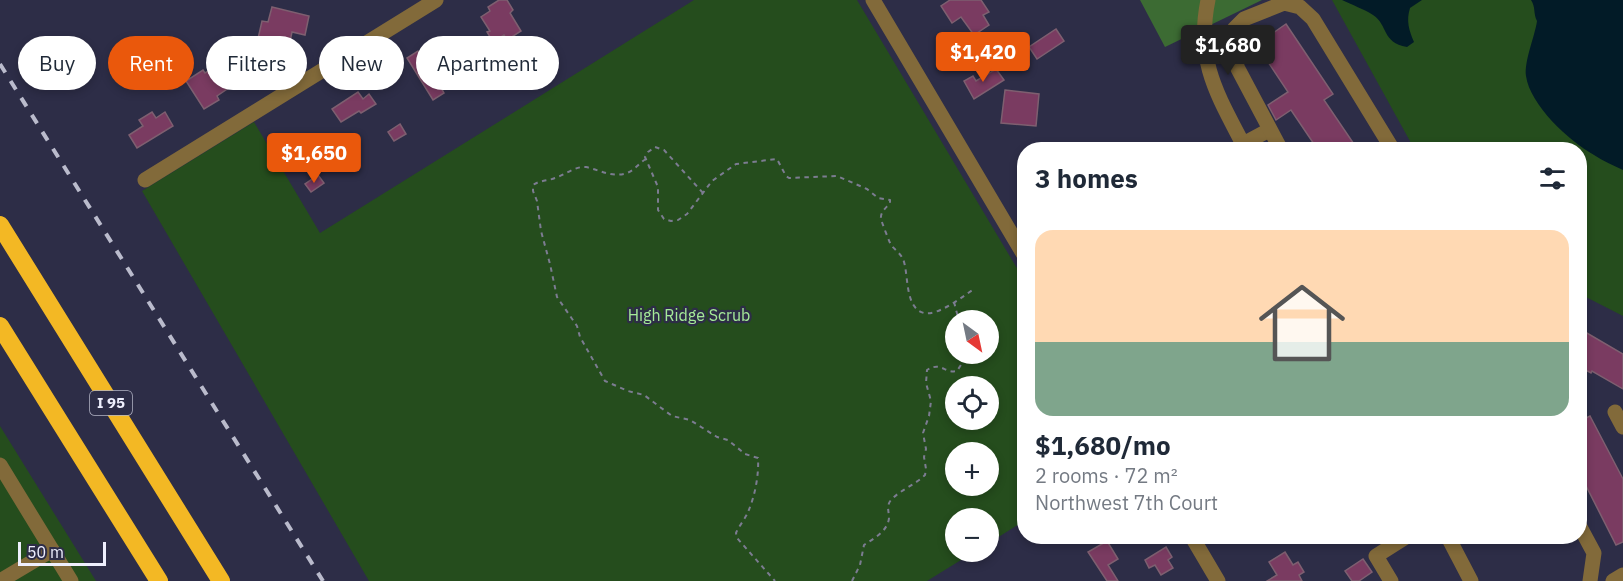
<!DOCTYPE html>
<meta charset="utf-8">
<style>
:root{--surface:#fff;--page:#f2f2f3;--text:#1f2937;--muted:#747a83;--line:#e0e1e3;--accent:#ea580c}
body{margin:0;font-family:"IBM Plex Sans",sans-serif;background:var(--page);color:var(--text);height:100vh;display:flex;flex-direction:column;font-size:22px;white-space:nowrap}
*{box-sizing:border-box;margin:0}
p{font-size:20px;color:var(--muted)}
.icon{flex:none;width:33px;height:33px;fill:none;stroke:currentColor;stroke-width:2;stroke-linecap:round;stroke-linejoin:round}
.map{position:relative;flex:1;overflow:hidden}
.drawer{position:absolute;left:1017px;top:142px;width:570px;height:402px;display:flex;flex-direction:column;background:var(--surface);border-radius:24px;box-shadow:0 3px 9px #0003}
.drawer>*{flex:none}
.banner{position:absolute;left:18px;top:36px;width:570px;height:54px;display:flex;gap:12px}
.needle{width:39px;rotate:147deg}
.fabs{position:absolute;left:945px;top:310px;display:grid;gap:12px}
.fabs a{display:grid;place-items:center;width:54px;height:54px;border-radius:50%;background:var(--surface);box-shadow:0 3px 9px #0003;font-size:30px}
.scale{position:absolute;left:18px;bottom:15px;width:88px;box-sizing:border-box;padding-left:6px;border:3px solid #eeeffd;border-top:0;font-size:16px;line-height:21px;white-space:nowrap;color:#eeeffd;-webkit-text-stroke:4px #2d2d47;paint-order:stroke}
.price{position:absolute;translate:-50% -51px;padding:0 14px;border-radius:6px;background:var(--accent);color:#fff;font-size:20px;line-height:39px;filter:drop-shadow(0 2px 3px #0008)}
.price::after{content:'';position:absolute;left:50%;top:36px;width:18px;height:14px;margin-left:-9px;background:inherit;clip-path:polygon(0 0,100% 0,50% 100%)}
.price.current{background:#222;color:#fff}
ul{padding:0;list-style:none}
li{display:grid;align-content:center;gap:12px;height:318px;padding:0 18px}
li+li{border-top:2px solid var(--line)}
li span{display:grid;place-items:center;height:186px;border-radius:18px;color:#555}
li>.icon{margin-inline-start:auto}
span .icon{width:108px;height:108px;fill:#fffc;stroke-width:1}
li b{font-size:26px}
h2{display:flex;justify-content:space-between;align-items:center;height:72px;padding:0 18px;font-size:26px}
.pill{padding:0 21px;border-radius:27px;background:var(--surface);box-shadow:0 3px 9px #0003;font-size:21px;line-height:54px}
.pill.current{background:var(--accent);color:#fff}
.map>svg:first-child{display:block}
</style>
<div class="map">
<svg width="1623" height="581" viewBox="0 0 1623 581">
<rect width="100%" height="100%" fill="#2d2d47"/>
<g fill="#254d1d" fill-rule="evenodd">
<path d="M694 0H857L1024 280V521L989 543 988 519H956V552H974L927 581H369L142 191 254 122 320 233ZM956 321H988V354H956ZM956 387H988V420H956ZM956 453H988V486H956Z"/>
<path d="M1332 0H1623V316L1580 294V150H1417L1411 143Z"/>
<path d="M0 426 96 581H0Z"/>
</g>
<path fill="#3c6b33" d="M1140 0H1262L1165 47Z"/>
<g fill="#021b27">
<path d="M1342 0H1422L1410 8C1406 21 1409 30 1414 42L1407 47C1381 42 1389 26 1373 15 1364 9 1352 5 1342 0Z"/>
<path d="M1531 0H1623V170C1613 165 1603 161 1594 155 1569 141 1530 105 1526 76 1524 61 1535 36 1537 21 1533 13 1536 8 1531 0Z"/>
</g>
<g fill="#7a3b61" stroke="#7e5f70" stroke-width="1.5">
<path d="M499 0H507L513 10 510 13 521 31 507 40 504 35 493 42 487 32 490 31 481 17 490 11 488 7Z"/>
<path d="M950 0H981L989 12 983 15 989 25 974 35 961 17 952 23 941 6Z"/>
<path d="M272 7 309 16 305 35 292 32 288 51 257 43 262 21 268 22Z"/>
<path d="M1286 24 1333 94 1324 100 1358 150H1318L1291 110 1276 120 1268 105 1288 92 1254 41 1271 29 1273 33Z"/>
<path d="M1056 29 1064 41 1037 59 1029 47Z"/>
<path d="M442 47 456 68 451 71 454 77 440 86 444 93 433 100 407 58 418 51 423 59Z"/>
<path d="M220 64 233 85 217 96 219 100 204 109 186 81 203 70 205 73Z"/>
<path d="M996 69 1004 80 974 99 964 81 973 76 976 81Z"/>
<path d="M1005 90 1039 94 1036 126 1001 123Z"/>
<path d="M358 92 363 99 369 94 376 104 361 113 359 111 341 122 332 109Z"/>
<path d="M152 112 156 118 165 112 173 126 137 148 129 135 143 126 139 120Z"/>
<path d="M400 124 406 134 394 141 388 132Z"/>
<path d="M318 175 324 183 311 192 305 184Z"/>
<path d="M1580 329 1623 354V389L1592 371 1591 373 1580 367Z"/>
<path d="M1590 416 1623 479V542L1616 545 1580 474V421Z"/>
<path d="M1107 541 1118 559 1108 565 1118 581H1107L1088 552Z"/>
<path d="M1166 547 1172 557 1168 560 1173 568 1161 575 1155 565 1149 568 1145 560Z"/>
<path d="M1285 552 1293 565 1298 562 1304 572 1299 575 1302 581H1267L1277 575 1269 562Z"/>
<path d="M1363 559 1372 572 1359 581H1352L1345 571Z"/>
</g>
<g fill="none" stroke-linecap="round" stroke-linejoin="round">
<g stroke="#7c7c91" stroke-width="2" stroke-dasharray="4.5 4.5" stroke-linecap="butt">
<path d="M646 159C639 163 635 170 627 173 612 178 600 170 586 167 575 166 565 175 555 178 548 181 540 180 533 185V191L537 201 541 231 550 264 557 297 577 326 580 337 605 381 628 391 644 395 672 416 690 420 717 437 728 440 745 454 758 458C759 475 755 496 748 512 745 519 739 526 736 533L737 538 775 581"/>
<path d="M703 193 664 150 655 147 648 152 645 157 658 187V210L664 219 671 221 678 220 687 214 712 181 736 164 777 159 786 176 789 178 837 176 867 189 878 198 890 200V203C886 208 880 212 881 219 882 223 889 241 891 245 895 250 900 253 903 259 909 273 904 308 924 313 938 316 962 297 974 289"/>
<path d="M954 302 959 321"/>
<path d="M852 581 860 565 864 545C873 539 888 531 889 518 889 511 886 506 891 500 900 490 915 485 925 475L926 469 924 457 926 449 923 433 929 416 931 401 926 383 927 370C941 361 945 374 957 371L968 354"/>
</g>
<g stroke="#826a3a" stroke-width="15">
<path d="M873 0 1024 255"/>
<path d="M1208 0C1195 63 1219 97 1246 150"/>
<path d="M1243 144 1269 130"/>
<path d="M1281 150 1237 67 1234 29 1244 19 1284 3 1300 7 1313 19 1393 150"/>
<path d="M145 180 436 0"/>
<path d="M1615 412 1623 427"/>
<path d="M0 465 52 550 0 581"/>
<path d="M1580 527 1594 553 1590 581"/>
<path d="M1192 537 1218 581"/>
<path d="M1448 537 1471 581"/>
<path d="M52 550 71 581"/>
<path d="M1391 581 1376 556 1406 537"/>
<path d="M1613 581 1623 575"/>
</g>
<g stroke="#f3b824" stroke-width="18">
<path d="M0 225 221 581"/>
<path d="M0 326 159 581"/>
</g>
<path stroke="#babbcc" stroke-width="4" stroke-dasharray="10 10" stroke-linecap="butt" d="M0 64 323 581"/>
</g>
<g text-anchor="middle" stroke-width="4.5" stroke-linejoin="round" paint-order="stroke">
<rect fill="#2d2d47" stroke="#b4b5c6" stroke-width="1.5" x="90" y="391" width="42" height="24" rx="4.5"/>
<g font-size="15" font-weight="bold" fill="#eeeffd">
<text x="111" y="408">I 95</text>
</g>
<g font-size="16" fill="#a5ea98" stroke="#2d2d47">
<text x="689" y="321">High Ridge Scrub</text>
</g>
</g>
</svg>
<div class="fabs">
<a><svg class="needle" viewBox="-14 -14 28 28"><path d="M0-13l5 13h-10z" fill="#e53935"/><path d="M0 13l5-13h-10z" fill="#747a83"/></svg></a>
<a><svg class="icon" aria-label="locate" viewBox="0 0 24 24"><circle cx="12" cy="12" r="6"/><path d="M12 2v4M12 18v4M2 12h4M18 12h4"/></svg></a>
<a>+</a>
<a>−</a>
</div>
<div class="scale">50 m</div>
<b class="price current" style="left:1228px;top:76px">$1,680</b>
<b class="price" style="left:983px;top:83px">$1,420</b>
<b class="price" style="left:314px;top:184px">$1,650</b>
<div class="banner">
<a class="pill">Buy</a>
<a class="pill current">Rent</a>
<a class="pill">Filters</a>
<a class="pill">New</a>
<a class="pill">Apartment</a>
</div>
<section class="drawer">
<h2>3 homes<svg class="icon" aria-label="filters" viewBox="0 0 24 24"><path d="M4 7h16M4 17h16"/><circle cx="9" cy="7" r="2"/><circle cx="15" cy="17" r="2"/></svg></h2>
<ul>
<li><span style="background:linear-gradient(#ffd9b3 60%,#7fa58c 0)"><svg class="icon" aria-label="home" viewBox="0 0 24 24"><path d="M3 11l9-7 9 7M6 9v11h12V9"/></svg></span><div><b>$1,680/mo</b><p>2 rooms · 72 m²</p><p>Northwest 7th Court</p></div></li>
</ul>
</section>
</div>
